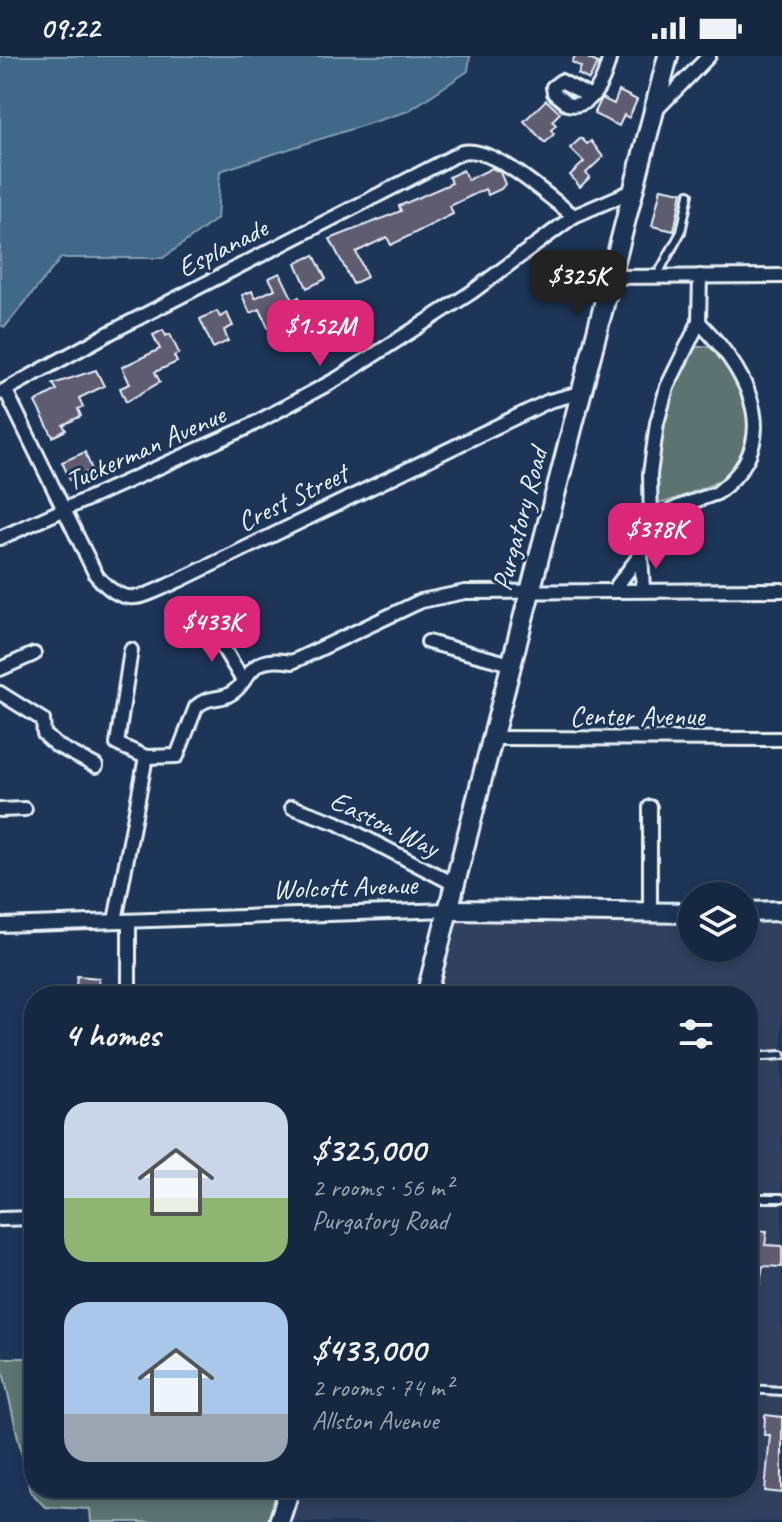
<!DOCTYPE html>
<meta charset="utf-8">
<style>
:root{--surface:#162841;--page:#23344c;--text:#f1f3f6;--muted:#9ea6b1;--line:#35445a;--accent:#db2777}
body{margin:0;font-family:Caveat,sans-serif;background:var(--page);color:var(--text);height:100vh;display:flex;flex-direction:column;font-size:30px;white-space:nowrap}
*{box-sizing:border-box;margin:0}
p{font-size:26px;color:var(--muted)}
.icon{flex:none;width:44px;height:44px;fill:none;stroke:currentColor;stroke-width:2;stroke-linecap:round;stroke-linejoin:round}
.map{position:relative;flex:1;overflow:hidden}
.side{position:absolute;left:24px;top:930px;width:734px;height:512px;display:flex;flex-direction:column;background:var(--surface);border-radius:32px;box-shadow:0 4px 12px #0003,0 0 0 2px var(--line)}
.side>*{flex:none}
.tools{position:absolute;left:678px;top:826px;display:grid;gap:16px}
.tools a{display:grid;place-items:center;width:80px;height:80px;border-radius:50%;background:var(--surface);box-shadow:0 4px 12px #0003,0 0 0 2px var(--line);font-size:40px}
.price{position:absolute;translate:-50% -68px;padding:0 18px;border-radius:16px;background:var(--accent);color:#fff;font-size:26px;line-height:52px;filter:drop-shadow(0 2px 4px #0008)}
.price::after{content:'';position:absolute;left:50%;top:48px;width:24px;height:18px;margin-left:-12px;background:inherit;clip-path:polygon(0 0,100% 0,50% 100%)}
.price.active{background:#222;color:#fff}
ul{padding:0;list-style:none}
li{display:flex;align-items:center;gap:24px;height:200px;padding:0 40px}
li span{display:grid;place-items:center;flex:none;width:224px;height:160px;border-radius:24px;color:#555}
li>.icon{margin-inline-start:auto}
span .icon{width:96px;height:96px;fill:#fffc;stroke-width:1}
li b{font-size:34px}
h2{display:flex;justify-content:space-between;align-items:center;height:96px;padding:0 40px;font-size:34px}
.status{display:flex;justify-content:space-between;align-items:center;height:56px;padding:0 40px;background:var(--surface);direction:ltr}
.status svg{height:22px;fill:currentColor}
.map>svg:first-child{display:block}
</style>
<div class="status"><b>09:22</b><svg viewBox="0 0 49 12"><path d="M0 12V9h3v3zM5 12V6h3v6zM10 12V3h3v9zM15 12V0h3v12zM26 1h20v11H26zM47 4h2v5h-2z"/></svg></div>
<div class="map">
<svg width="782" height="1466" viewBox="0 0 782 1466">
<rect width="100%" height="100%" fill="#1d3557"/>
<filter id="ink" filterUnits="userSpaceOnUse"><feTurbulence type="fractalNoise" baseFrequency=".0125" numOctaves="2"/><feDisplacementMap in="SourceGraphic" scale="16" xChannelSelector="R" yChannelSelector="G"/><feConvolveMatrix kernelMatrix="1 2 1 2 8 2 1 2 1" color-interpolation-filters="sRGB"/></filter>
<g filter="url(#ink)">
<path fill="#31405e" d="M782 861V1466H279L290 1432H748V940H433L456 866 692 862V892H744V862Z"/>
<g fill="#5b736f" stroke="#a2b2b4" stroke-width="2">
<path d="M707 290C726 300 744 321 756 338 782 408 718 427 666 446H659C642 406 674 328 692 292Z"/>
<path d="M0 1302H34V1432H280L270 1466H91L90 1453 45 1451 30 1435Z"/>
</g>
<path fill="#3f6787" stroke="#839eb4" stroke-width="2" d="M0 0H470L468 15 408 55 220 115 217 163 163 202H61L5 271 0 269Z"/>
<g fill="#605b70" stroke="#e8f1f8" stroke-width="2">
<path d="M575 0H590L589 3 598 7 589 24 578 18 581 11 572 6Z"/>
<path d="M619 35 637 44 629 62 624 59 619 70 594 58 602 42 614 48Z"/>
<path d="M546 44 560 57 552 65 556 69 551 74 554 78 545 87 524 65Z"/>
<path d="M581 82 587 88 591 85 603 101 586 117 590 121 580 131 570 119 584 106 570 92Z"/>
<path d="M492 112 500 116 505 128 501 133 488 139 485 133 450 150 453 158 391 189 387 181 356 196 367 221 353 228 330 183 401 155 399 150 452 127 449 121 463 114 468 124Z"/>
<path d="M661 132 682 136 674 175 652 170Z"/>
<path d="M314 199 326 223 307 232 296 207Z"/>
<path d="M280 217 293 244 299 241 303 251 268 272 260 253 250 257 242 239 252 235 255 242 275 233 269 222Z"/>
<path d="M217 255 220 261 227 257 233 270 224 274 228 285 213 292 200 263Z"/>
<path d="M163 274 166 280 170 278 179 297 174 300 177 306 155 316 160 326 126 346 120 332 130 328 122 311 160 293 153 279Z"/>
<path d="M96 314 104 330 79 342 83 351 78 353 81 360 63 369 66 374 53 381 35 346 57 334 53 328Z"/>
<path d="M85 396 92 414 70 424 62 406Z"/>
<path d="M77 920 99 922 97 940H75Z"/>
<path d="M748 1174 767 1175 765 1189 782 1190V1211L763 1210 760 1228 748 1226Z"/>
<path d="M765 1359 782 1361V1437L765 1435 770 1379H764Z"/>
</g>
<g fill="none" stroke-linecap="round" stroke-linejoin="round">
<defs>
<g id="lane">
<path d="M657 220 681 176 689 138"/>
<path d="M748 1001 782 999"/>
<path d="M748 1142H782"/>
<path d="M748 1333 782 1335"/>
</g>
<g id="street">
<path d="M591 41 561 25 553 31 554 37 567 48C594 54 605 21 610 0"/>
<path d="M655 55 709 0"/>
<path d="M611 221 782 220"/>
<path d="M6 335 96 519C126 555 143 540 180 524L549 345 580 337"/>
<path d="M0 337 115 274 462 96C494 89 548 141 574 160"/>
<path d="M651 469C667 452 696 445 717 437 782 388 755 323 699 266"/>
<path d="M0 482 244 373 337 323 472 236 574 160 632 135"/>
<path d="M641 498 643 533"/>
<path d="M613 535 641 498 651 469 650 418 657 367 667 331 699 266 700 220"/>
<path d="M213 575 242 623"/>
<path d="M428 586 511 608"/>
<path d="M131 594 117 688 146 701 177 700 196 651C207 641 214 644 226 640 252 630 242 597 292 606L421 545 465 536 782 534"/>
<path d="M0 613 34 598"/>
<path d="M0 637 43 664 44 678 56 689 96 710"/>
<path d="M492 682 782 683"/>
<path d="M292 751 337 767 456 829"/>
<path d="M0 754 25 753"/>
<path d="M650 859V751"/>
<path d="M115 865 146 701"/>
<path d="M0 869 449 854"/>
<path d="M129 940V865"/>
<path d="M0 1163 34 1162"/>
</g>
<g id="secondary">
<path d="M449 854 692 857"/>
<path d="M744 856 782 855"/>
<path d="M426 940 668 0"/>
<path d="M279 1466 290 1432"/>
</g>
</defs>
<use href="#lane" stroke="#e8f1f8" stroke-width="12"/>
<use href="#street" stroke="#e8f1f8" stroke-width="18"/>
<use href="#secondary" stroke="#e8f1f8" stroke-width="24"/>
<use href="#lane" stroke="#1d3557" stroke-width="6"/>
<use href="#street" stroke="#1d3557" stroke-width="12"/>
<use href="#secondary" stroke="#1d3557" stroke-width="18"/>
</g>
</g>
<g text-anchor="middle" stroke-width="6" stroke-linejoin="round" paint-order="stroke">
<g font-size="28" fill="#e8f1f8" stroke="#1d3557">
<text transform="translate(222 191) rotate(-27)" y="10">Esplanade</text>
<text transform="translate(145 391) rotate(-24)" y="10">Tuckerman Avenue</text>
<text transform="translate(292 441) rotate(-26)" y="10">Crest Street</text>
<text transform="translate(519 463) rotate(-75)" y="10">Purgatory Road</text>
<text x="637" y="669">Center Avenue</text>
<text transform="translate(385 767) rotate(26)" y="10">Easton Way</text>
<text transform="translate(345 830) rotate(-2)" y="10">Wolcott Avenue</text>
</g>
</g>
</svg>
<div class="tools">
<a><svg class="icon" aria-label="layers" viewBox="0 0 24 24"><path d="M12 4l9 5-9 5-9-5zM3 14l9 5 9-5"/></svg></a>
</div>
<b class="price active" style="left:578px;top:262px">$325K</b>
<b class="price" style="left:320px;top:312px">$1.52M</b>
<b class="price" style="left:656px;top:515px">$378K</b>
<b class="price" style="left:212px;top:608px">$433K</b>
<section class="side">
<h2>4 homes<svg class="icon" aria-label="filters" viewBox="0 0 24 24"><path d="M4 7h16M4 17h16"/><circle cx="9" cy="7" r="2"/><circle cx="15" cy="17" r="2"/></svg></h2>
<ul>
<li><span style="background:linear-gradient(#c9d6e8 60%,#8fb573 0)"><svg class="icon" aria-label="home" viewBox="0 0 24 24"><path d="M3 11l9-7 9 7M6 9v11h12V9"/></svg></span><div><b>$325,000</b><p>2 rooms · 56 m²</p><p>Purgatory Road</p></div></li>
<li><span style="background:linear-gradient(#a9c7e8 70%,#9aa5b1 0)"><svg class="icon" aria-label="home" viewBox="0 0 24 24"><path d="M3 11l9-7 9 7M6 9v11h12V9"/></svg></span><div><b>$433,000</b><p>2 rooms · 74 m²</p><p>Allston Avenue</p></div></li>
</ul>
</section>
</div>
